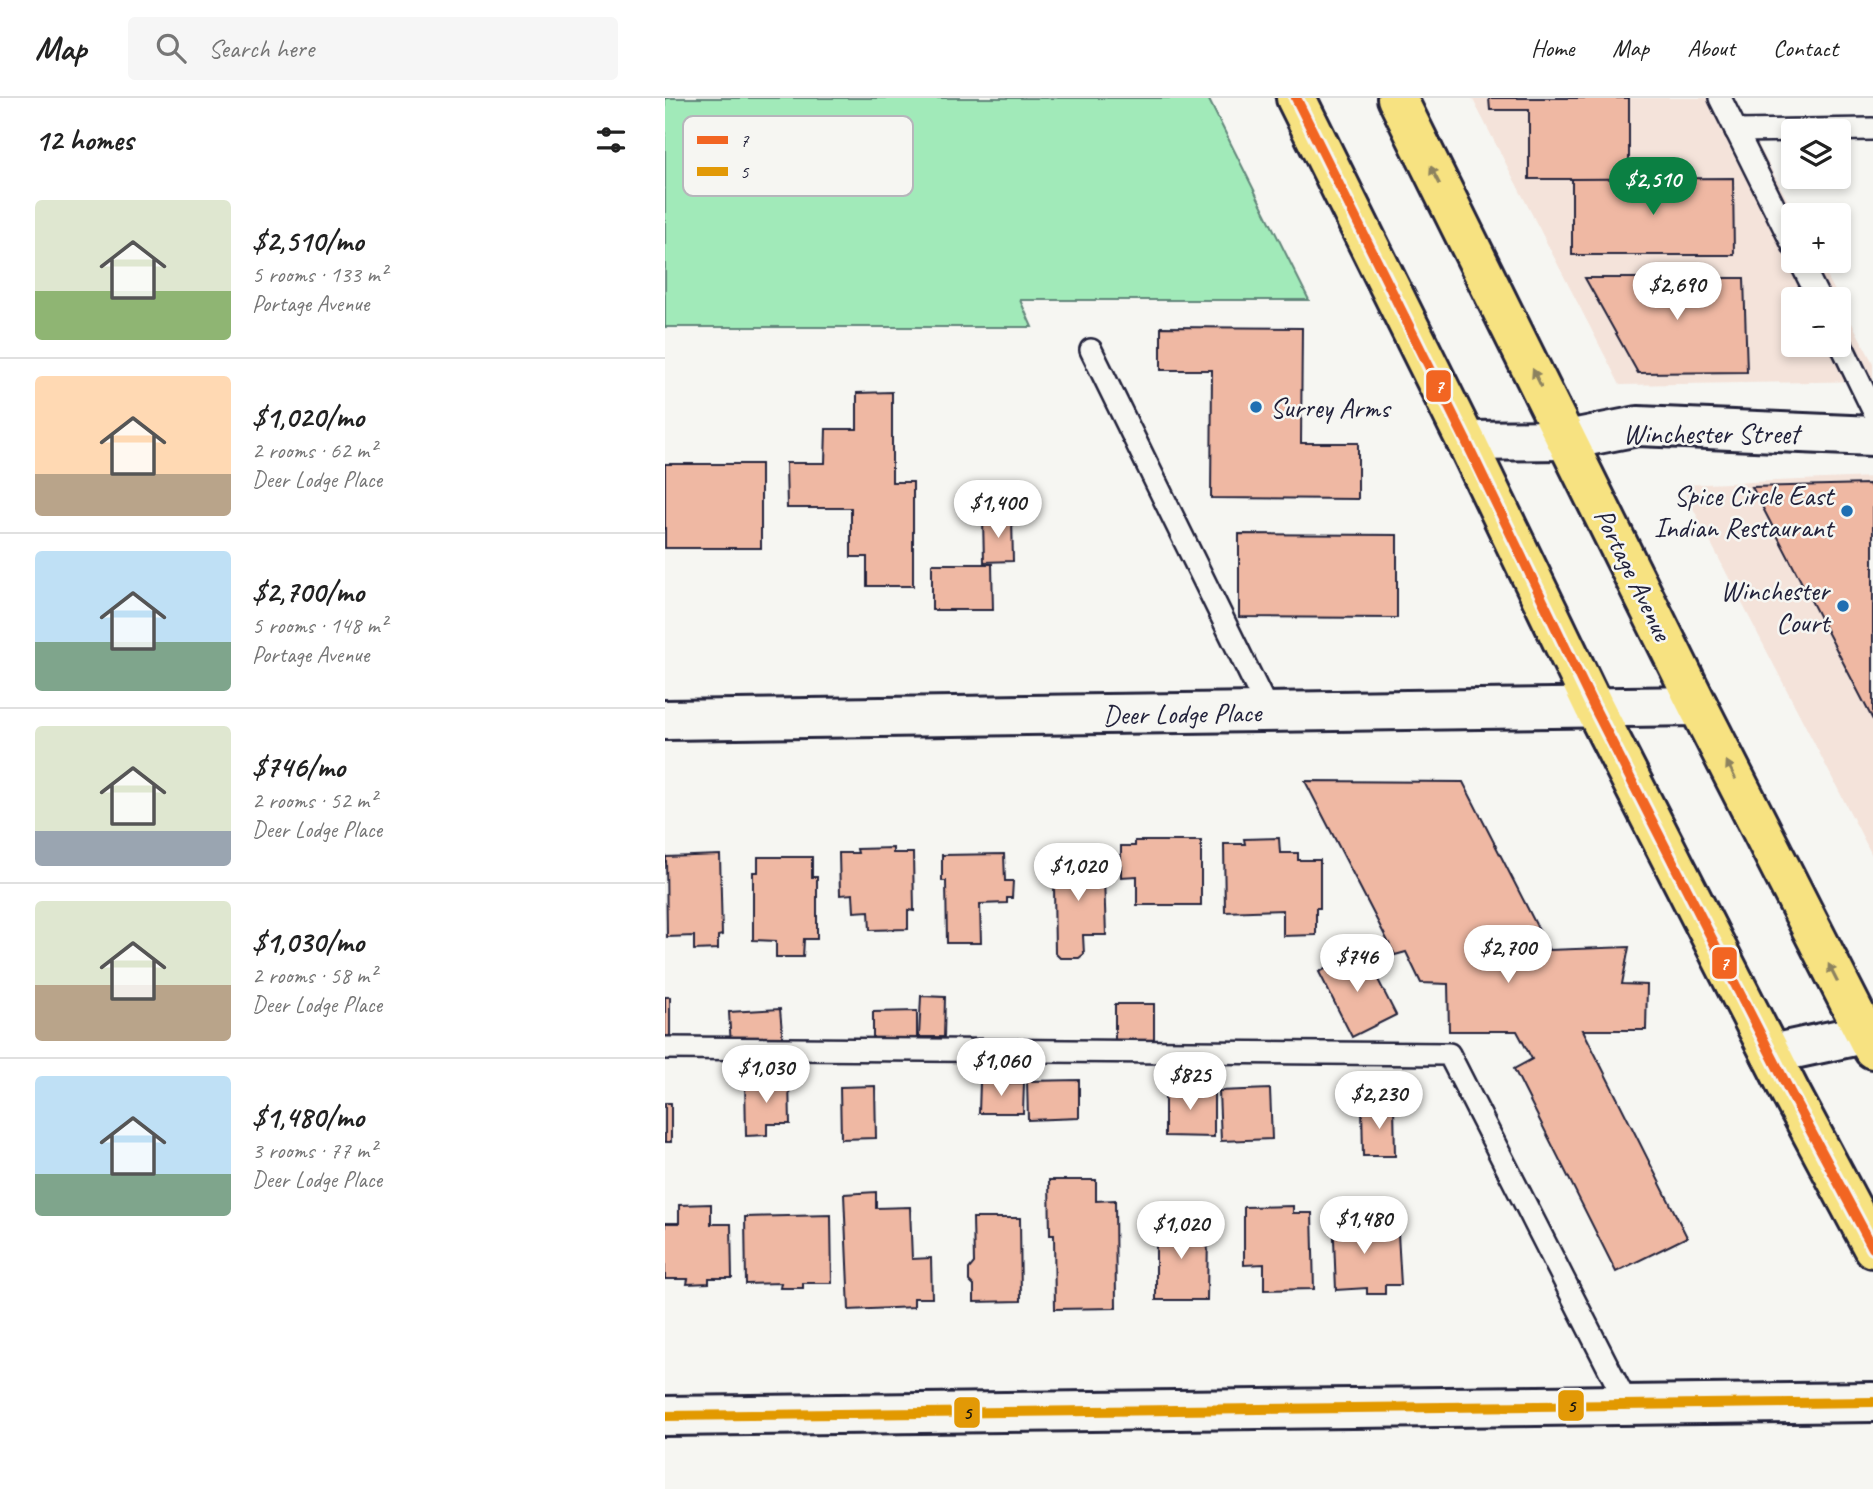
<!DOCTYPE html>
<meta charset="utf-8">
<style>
:root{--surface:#fff;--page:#f6f6f6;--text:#222;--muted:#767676;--line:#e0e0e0;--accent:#0b8043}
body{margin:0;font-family:Caveat,sans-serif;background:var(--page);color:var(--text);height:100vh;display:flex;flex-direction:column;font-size:26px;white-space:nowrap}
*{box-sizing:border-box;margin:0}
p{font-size:23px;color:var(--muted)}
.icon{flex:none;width:38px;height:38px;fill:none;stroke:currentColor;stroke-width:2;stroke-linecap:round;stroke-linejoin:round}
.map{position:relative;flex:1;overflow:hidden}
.sheet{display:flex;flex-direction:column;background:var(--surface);width:665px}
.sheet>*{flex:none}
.buttons{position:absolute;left:1116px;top:21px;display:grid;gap:14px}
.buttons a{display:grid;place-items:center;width:70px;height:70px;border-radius:7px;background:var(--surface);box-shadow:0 4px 10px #0003;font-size:35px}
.price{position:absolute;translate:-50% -60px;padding:0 16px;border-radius:24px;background:#fff;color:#222;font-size:23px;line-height:46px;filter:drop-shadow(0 2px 4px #0008)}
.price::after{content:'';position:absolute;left:50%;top:42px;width:21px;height:16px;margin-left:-10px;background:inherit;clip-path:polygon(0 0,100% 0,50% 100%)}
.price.current{background:var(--accent);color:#fff}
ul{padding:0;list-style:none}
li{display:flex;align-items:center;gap:21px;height:175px;padding:0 35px}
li+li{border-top:2px solid var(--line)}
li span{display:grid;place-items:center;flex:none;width:196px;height:140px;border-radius:7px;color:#555}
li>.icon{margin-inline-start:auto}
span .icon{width:84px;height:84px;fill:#fffc;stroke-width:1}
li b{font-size:30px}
h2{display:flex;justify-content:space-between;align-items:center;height:84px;padding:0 35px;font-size:30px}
header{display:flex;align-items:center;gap:42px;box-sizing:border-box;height:98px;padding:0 35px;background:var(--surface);border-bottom:2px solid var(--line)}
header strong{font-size:33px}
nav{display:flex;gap:38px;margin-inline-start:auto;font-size:24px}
.search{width:490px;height:63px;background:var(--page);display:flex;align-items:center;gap:18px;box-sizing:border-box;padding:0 24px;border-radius:7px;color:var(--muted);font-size:26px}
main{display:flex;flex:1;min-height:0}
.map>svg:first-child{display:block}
</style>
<header>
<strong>Map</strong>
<div class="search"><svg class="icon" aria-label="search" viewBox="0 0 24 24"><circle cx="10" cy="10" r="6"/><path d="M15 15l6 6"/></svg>Search here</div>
<nav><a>Home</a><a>Map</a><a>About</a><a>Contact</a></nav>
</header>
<main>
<section class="sheet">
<h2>12 homes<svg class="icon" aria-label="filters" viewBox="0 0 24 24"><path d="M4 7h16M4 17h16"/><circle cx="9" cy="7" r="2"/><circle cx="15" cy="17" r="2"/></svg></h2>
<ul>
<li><span style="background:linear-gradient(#dfe7d0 65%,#8fb573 0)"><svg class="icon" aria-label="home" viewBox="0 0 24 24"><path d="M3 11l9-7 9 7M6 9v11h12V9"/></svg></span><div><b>$2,510/mo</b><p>5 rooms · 133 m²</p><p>Portage Avenue</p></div></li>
<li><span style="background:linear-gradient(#ffd9b3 70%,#b9a48a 0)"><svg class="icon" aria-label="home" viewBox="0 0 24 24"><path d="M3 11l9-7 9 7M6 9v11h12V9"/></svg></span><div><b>$1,020/mo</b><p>2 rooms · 62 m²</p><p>Deer Lodge Place</p></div></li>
<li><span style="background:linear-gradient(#bfe0f5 65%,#7fa58c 0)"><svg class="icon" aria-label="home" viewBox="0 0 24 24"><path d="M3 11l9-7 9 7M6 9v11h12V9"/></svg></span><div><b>$2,700/mo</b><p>5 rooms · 148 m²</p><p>Portage Avenue</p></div></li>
<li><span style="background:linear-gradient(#dfe7d0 75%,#9aa5b1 0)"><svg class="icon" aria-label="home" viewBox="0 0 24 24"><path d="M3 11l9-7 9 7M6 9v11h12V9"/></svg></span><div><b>$746/mo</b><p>2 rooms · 52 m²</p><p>Deer Lodge Place</p></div></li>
<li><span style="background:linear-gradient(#dfe7d0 60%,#b9a48a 0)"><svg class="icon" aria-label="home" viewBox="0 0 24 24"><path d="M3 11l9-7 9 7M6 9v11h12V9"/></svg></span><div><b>$1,030/mo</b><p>2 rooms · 58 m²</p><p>Deer Lodge Place</p></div></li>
<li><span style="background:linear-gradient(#bfe0f5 70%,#7fa58c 0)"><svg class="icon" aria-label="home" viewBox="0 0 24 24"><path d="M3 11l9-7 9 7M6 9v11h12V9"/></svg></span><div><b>$1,480/mo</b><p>3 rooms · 77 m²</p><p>Deer Lodge Place</p></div></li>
</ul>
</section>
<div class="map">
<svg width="1208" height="1391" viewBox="0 0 1208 1391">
<rect width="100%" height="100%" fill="#f6f6f2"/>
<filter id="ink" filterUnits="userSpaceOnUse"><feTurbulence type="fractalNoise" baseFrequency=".0143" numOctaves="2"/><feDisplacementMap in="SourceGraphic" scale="14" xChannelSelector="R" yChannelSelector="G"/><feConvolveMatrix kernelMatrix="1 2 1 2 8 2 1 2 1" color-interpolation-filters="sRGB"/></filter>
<g filter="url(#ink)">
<g fill="#f4e3da" fill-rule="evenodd">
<path d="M807 0H1069L1130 117 1129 163H1154L1208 265V283L955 287ZM1129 201H1174V247H1129Z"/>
<path d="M1208 379V759L1016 387Z"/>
</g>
<path fill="#a1eab9" stroke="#62867a" stroke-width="2" d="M0 0H543L644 202H355L367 229H0Z"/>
<g fill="#efb8a3" stroke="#22223b" stroke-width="2">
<path d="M824 0H964V81H864V12H825Z"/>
<path d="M1068 80 1069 157H907V81Z"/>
<path d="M920 180H1079L1082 274 973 275Z"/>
<path d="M496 229 637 230 636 345H693V401L546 400 547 272H496Z"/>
<path d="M227 294V384H248V488H202V459H186V410H122L121 365H160L161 331H192V295Z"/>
<rect x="0" y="366" width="96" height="84"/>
<path d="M1204 386 1208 393V622L1087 389Z"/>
<path d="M347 420 348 463 319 464 318 421Z"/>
<path d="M574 436 732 437V520L574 519Z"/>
<path d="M267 466H327L328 512H267Z"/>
<path d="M640 683 798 684 884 852 964 849 957 886 982 887 981 932H918L1022 1139 951 1174 849 971 867 961 852 933H784L783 886 756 885 741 854 730 857Z"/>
<path d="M614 740 615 755H633V762H655V810H651V837L618 838V812L560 814 559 746H580L579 741Z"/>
<path d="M470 743H536V807H472V778L456 779V748H470Z"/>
<path d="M228 750V755H248L249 813 243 812V831L205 832 204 813 189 814 188 796 175 797 174 755H193L192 751Z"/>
<path d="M438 751 441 837H418L419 856 414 860H395L390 855 389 788 384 784V773L388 769V766L420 764 419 752Z"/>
<path d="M339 756 340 783H348L347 800H342V805L315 806 316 845H282L281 783H277V757Z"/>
<path d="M55 757 57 837 53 838V851L29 852V838L2 839 1 759Z"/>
<path d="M93 759H147V779H152V841H139L138 859H111V843L88 842V774H93Z"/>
<path d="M698 852 731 917 687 939 654 874Z"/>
<path d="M256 898 280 899 279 939H254Z"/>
<rect x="0" y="899" width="5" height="42"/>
<rect x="450" y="906" width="39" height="37"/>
<path d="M115 911 118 945 66 949 64 914Z"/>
<path d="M252 913V946H208V914Z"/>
<path d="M124 981 125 1026H102V1037L81 1038 80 982Z"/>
<path d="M414 982V1020L363 1022 362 983Z"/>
<path d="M315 984 359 985 358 1015H314Z"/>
<path d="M210 988 211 1040 176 1041 175 989Z"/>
<path d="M500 989H549V1039L500 1038Z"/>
<path d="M605 991 607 1041 556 1043 554 993Z"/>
<rect x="0" y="1005" width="6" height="39"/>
<path d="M729 1007 730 1058H698L697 1008Z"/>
<path d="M384 1082H431V1103L450 1102 451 1210 390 1211 389 1137H385Z"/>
<path d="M211 1094V1110L245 1109 247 1161 266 1160 267 1200H249V1209L184 1212 179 1096Z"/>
<path d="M46 1106V1126H66L67 1180H44V1185L22 1186 23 1181H0V1125H14V1107Z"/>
<path d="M628 1108V1115H647L649 1191 599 1192V1166L579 1167V1109Z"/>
<path d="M500 1115H524V1135L543 1134 542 1202H491V1136H500Z"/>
<path d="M668 1115H700L701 1138 733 1136 736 1187H720V1196H702V1190L671 1192Z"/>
<path d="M166 1117 167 1185H138V1190H115L116 1185 81 1186 80 1119Z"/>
<path d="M308 1120H355L356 1203 309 1204V1188L304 1183V1171L309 1165Z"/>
</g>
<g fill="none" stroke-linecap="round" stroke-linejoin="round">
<defs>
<g id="service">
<path d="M1055 0 1129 149"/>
<path d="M1071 33 1208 31"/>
<path d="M1135 163 1154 201"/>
<path d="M1174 242 1208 312"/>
<path d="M426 252 603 613"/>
<path d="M0 950 784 956 963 1308"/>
</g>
<g id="minor">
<path d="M801 343 902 342 973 328 1208 338"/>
<path d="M0 622 1033 608"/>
<path d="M1106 956 1208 934"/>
<path d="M0 1318 1208 1304"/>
</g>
<g id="trunk">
<path d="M631 0 801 343 929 609 1125 994 1208 1150"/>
<path d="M732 0 1033 608 1208 951"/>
</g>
</defs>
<use href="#service" stroke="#22223b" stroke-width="26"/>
<use href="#minor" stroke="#22223b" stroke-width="44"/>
<use href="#trunk" stroke="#22223b" stroke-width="44"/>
<use href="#service" stroke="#f6f6f2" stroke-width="21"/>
<use href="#minor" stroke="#f6f6f2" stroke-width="38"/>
<use href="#trunk" stroke="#f7e281" stroke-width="38"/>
<defs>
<path id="bus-1" d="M631 0 801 343 929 609 1125 994 1208 1150"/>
<path id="bus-2" d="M0 1318 1208 1304"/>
</defs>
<use href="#bus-1" stroke="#f6f6f2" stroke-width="16"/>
<use href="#bus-2" stroke="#f6f6f2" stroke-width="16"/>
<use href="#bus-1" stroke="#f26522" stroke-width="10"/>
<use href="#bus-2" stroke="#e29906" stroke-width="10"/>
</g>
<defs><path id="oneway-solid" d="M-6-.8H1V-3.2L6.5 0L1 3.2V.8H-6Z" transform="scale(1.75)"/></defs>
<g fill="#8c825e">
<use href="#oneway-solid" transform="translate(770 77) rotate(-117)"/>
<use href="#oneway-solid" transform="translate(872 280) rotate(-116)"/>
<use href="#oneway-solid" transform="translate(1066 672) rotate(-117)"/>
<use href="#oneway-solid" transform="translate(1168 875) rotate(-117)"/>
</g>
</g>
<g fill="#1f6fb2" stroke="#f6f6f2" stroke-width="2.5">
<circle cx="591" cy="309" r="7"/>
<circle cx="1182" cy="413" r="7"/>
<circle cx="1178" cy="508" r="7"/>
</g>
<g text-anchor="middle" stroke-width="5" stroke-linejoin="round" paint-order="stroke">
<g font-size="28" fill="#22223b" stroke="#f6f6f2" text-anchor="end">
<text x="605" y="319" text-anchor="start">Surrey Arms</text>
<text x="1168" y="407">Spice Circle East<tspan x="1168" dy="32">Indian Restaurant</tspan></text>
<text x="1164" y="502">Winchester<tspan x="1164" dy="32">Court</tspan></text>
</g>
<g font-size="28" fill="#22223b" stroke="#f6f6f2">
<text x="1046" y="345">Winchester Street</text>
<text transform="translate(969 476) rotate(64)" y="10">Portage Avenue</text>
<text transform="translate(517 615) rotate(-1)" y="10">Deer Lodge Place</text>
</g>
</g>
<rect x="18" y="18" width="230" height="80" rx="10" fill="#f6f6f2" stroke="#b6b6bb" stroke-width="2"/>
<rect x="32" y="38" width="31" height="8" fill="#f26522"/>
<rect x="32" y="69" width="31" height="9" fill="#e29906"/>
<g font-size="19" fill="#22223b">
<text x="75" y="49">7</text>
<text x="75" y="80">5</text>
</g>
<g stroke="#f6f6f2" stroke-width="2.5">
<rect x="760" y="271" width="27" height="34" rx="7" fill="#f26522"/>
<rect x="1046" y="848" width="27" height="34" rx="7" fill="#f26522"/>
<rect x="892" y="1291" width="28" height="33" rx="7" fill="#e29906"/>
<rect x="288" y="1298" width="28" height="33" rx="7" fill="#e29906"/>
</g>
<g font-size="19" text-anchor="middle" font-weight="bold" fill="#fff">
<text x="774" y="295">7</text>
<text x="1059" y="872">7</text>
</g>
<g font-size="19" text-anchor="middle" font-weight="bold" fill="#111">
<text x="906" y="1314">5</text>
<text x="302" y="1321">5</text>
</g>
</svg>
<div class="buttons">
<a><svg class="icon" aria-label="layers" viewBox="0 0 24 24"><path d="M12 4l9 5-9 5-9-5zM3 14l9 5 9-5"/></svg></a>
<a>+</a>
<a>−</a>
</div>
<b class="price current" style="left:988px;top:119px">$2,510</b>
<b class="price" style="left:1012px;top:224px">$2,690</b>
<b class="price" style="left:333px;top:442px">$1,400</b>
<b class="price" style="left:413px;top:805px">$1,020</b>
<b class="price" style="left:843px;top:887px">$2,700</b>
<b class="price" style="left:692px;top:896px">$746</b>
<b class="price" style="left:336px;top:1000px">$1,060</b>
<b class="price" style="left:101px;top:1007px">$1,030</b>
<b class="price" style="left:525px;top:1014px">$825</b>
<b class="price" style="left:714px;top:1033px">$2,230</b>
<b class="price" style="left:699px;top:1158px">$1,480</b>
<b class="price" style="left:516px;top:1163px">$1,020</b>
</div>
</main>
